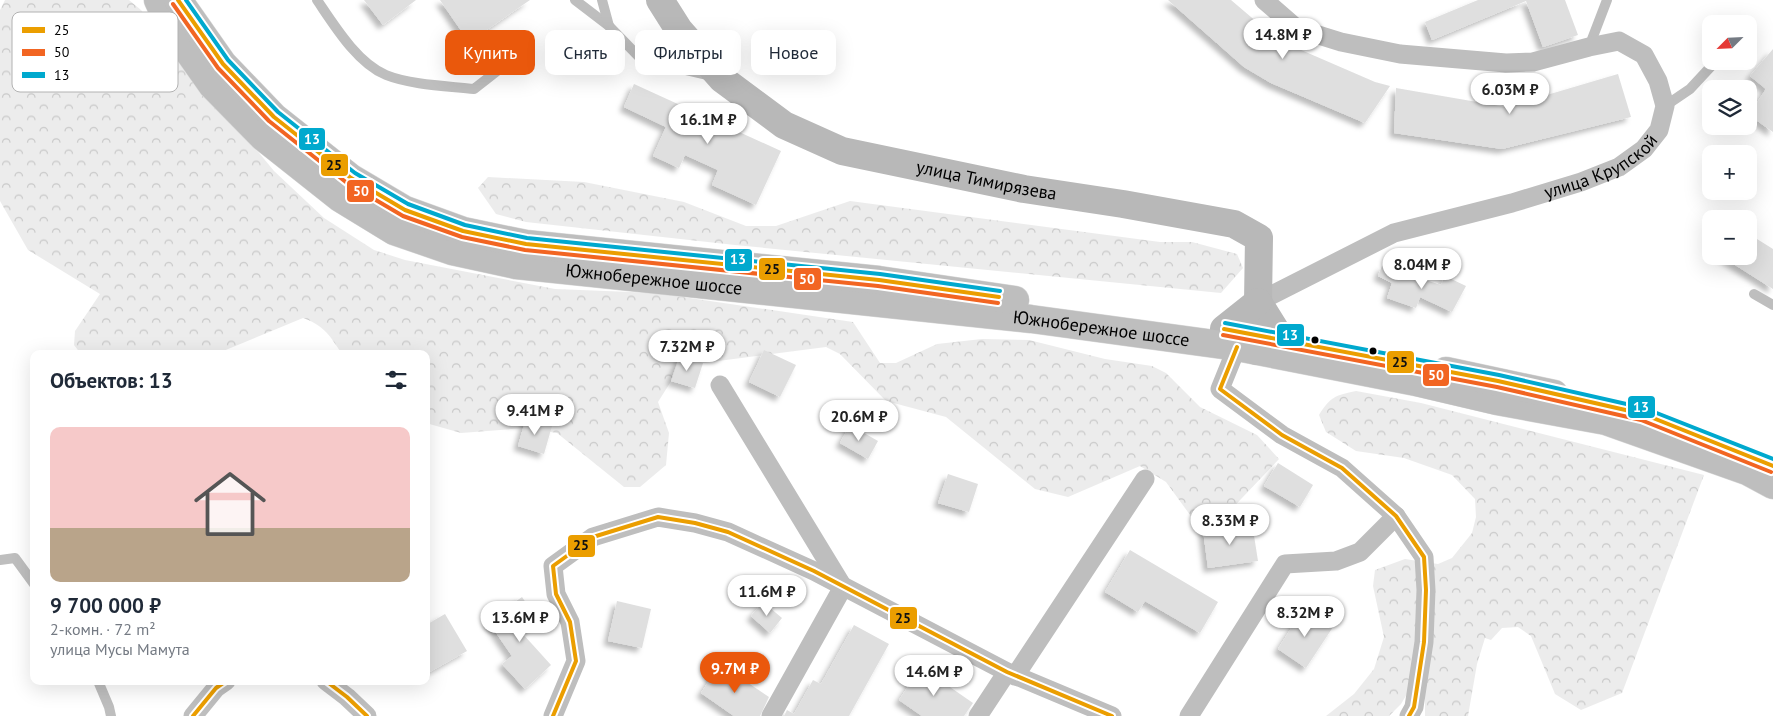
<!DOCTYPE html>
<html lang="ru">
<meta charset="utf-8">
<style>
:root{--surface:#fff;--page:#f6f6f7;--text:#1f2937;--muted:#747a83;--line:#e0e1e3;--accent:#ea580c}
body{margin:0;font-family:"PT Sans",sans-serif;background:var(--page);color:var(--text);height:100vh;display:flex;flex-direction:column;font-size:19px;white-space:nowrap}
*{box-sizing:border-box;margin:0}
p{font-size:16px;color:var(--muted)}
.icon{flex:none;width:28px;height:28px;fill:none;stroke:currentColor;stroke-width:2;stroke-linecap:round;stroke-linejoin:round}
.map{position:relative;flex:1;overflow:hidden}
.details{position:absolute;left:30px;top:350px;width:400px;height:335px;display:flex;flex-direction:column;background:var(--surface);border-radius:10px;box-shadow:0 5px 20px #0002}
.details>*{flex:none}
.banner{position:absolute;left:445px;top:30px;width:475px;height:45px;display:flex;gap:10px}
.needle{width:32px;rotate:246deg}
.tools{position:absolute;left:1702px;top:15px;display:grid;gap:10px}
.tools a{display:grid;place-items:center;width:55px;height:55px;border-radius:10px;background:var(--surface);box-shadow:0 5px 20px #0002;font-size:25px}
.price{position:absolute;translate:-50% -42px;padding:0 11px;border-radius:18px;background:#fff;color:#222;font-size:16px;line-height:32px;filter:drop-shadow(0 1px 2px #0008)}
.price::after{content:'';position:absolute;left:50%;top:30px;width:15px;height:11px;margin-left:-8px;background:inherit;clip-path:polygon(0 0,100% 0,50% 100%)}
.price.selected{background:var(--accent);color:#fff}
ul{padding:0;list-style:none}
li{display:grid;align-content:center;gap:10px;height:265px;padding:0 20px}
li+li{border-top:1px solid var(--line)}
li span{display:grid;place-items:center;height:155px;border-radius:10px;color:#555}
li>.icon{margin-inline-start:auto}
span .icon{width:90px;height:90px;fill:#fffc;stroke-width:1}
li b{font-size:21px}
h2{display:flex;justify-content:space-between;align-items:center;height:60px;padding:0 20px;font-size:21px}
.tag{padding:0 18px;border-radius:10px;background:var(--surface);box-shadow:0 5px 20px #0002;font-size:18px;line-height:45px}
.tag.selected{background:var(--accent);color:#fff}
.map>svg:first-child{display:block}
</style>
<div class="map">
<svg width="1773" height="716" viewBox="0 0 1773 716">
<defs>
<pattern id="forest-crowns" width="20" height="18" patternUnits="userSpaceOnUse" patternTransform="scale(1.25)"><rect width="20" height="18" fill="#ececec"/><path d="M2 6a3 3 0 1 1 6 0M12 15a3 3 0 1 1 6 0" fill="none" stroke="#c9c9c9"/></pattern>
<filter id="shadow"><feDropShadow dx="-4.5" dy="4.5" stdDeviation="2.5" flood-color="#0004"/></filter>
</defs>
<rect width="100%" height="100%" fill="#fff"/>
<g fill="url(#forest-crowns)">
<path d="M5 0H129L141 10 274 171 324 218 374 250 405 260 555 289 656 293 853 322 880 363H896L937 344 982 339 1029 340 1105 359 1152 366 1166 373 1200 407 1257 435 1279 459 1223 518 1209 525 1193 519 1166 482 1140 466 1068 497 1035 489 946 417 886 401 840 354 826 347 703 363 675 375 658 402 669 433 666 465 640 487H624L557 433 525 428 461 433 426 423V354H342C330 336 325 326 303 318L216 354H81L74 345 75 331 100 294 28 250 0 201V10Z"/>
<path d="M488 177 584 182 684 202 746 226H776L850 201 1160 242H1192L1237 254 1243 268 1221 293 735 245 526 222 496 214 478 188Z"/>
<path d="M1356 391 1421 403 1704 475 1622 693 1581 710 1555 694 1531 636 1518 627 1502 628 1491 640 1485 638 1477 664 1468 716H1425V676L1407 694 1401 704 1389 716H1326L1354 694 1374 669 1384 637 1373 586 1375 570 1405 559 1438 564 1452 558 1472 533 1476 517 1475 499 1452 475 1404 458 1356 451 1326 432 1319 415C1330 397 1336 395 1356 391Z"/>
</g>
<g fill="#dfdfdf" filter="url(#shadow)">
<path d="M364 0H416L383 25Z"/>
<path d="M440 0H530L469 42Z"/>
<path d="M1168 0H1231L1278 40 1375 82 1390 86 1365 123 1271 83 1244 67Z"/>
<path d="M1478 0H1565L1578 35 1543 47 1526 1 1432 40 1425 22Z"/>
<path d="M1773 49V132L1749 115 1766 89 1750 76Z"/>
<path d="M1618 74 1631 117 1502 149 1394 133 1396 88 1506 107Z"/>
<path d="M634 84 781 151 756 205 712 185 718 170 685 155 679 168 653 156 666 127 624 107Z"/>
<path d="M1749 234 1773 249V289L1721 256H1749Z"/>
<path d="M1382 266 1441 285 1445 276 1466 286 1452 312 1420 297 1416 308 1387 298 1392 283 1378 276Z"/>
<path d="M764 350 796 365 780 397 749 382Z"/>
<path d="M680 355 703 363 695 388 671 381Z"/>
<path d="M526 418 552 426 544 454 518 446Z"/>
<path d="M850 425 878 441 868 459 840 443Z"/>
<path d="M1278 463 1313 485 1300 507 1264 486Z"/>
<path d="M948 474 978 484 969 512 938 503Z"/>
<path d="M1252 523 1258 561 1208 568 1203 530Z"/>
<path d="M1130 550 1218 602 1200 633 1145 601 1138 612 1105 592Z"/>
<path d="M522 597 539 622 522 633 551 665 525 689 502 664 512 656 488 621Z"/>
<path d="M617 601 651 609 642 648 608 641Z"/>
<path d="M763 602 782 618 770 633 751 616Z"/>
<path d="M1304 608 1333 627 1306 668 1278 649Z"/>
<path d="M445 614 467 651 426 674V625Z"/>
<path d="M854 625 889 644 849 716H784L787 710 794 714 813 680 821 684Z"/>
<path d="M720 664 769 697 760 716H734L701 693Z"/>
<path d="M921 667 973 703 964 716H922L899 700Z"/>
</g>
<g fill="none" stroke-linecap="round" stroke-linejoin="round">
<defs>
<g id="highway">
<path id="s3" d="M158 0 169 24 212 85 263 137 340 198 394 231 452 251 516 265 1031 319 1237 347 1416 382 1497 401 1606 421 1747 471 1773 485"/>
<path d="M178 0 223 64 274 117 351 178 405 210 463 231 526 244 879 280 1015 300"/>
<path d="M1446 371 1554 394"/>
</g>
</defs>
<use href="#highway" stroke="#dbdbdb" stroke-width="29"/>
<g stroke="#bebebe" stroke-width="10">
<path d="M317 0C334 25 357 63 386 75 411 85 447 86 474 89L506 64"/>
<path d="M575 0 609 26 642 60 711 76"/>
<path d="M602 0 609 26"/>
<path d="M1589 47 1607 0"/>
<path d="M1665 106 1690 89 1716 61"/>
<path d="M1754 294 1773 305"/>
<path d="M0 560 15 558 34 584"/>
<path d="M98 681 109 707 111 716"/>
</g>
<g stroke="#bebebe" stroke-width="19">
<path id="s1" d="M1258 302 1394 233 1512 203 1581 182 1619 167 1644 149 1659 130 1665 106 1658 81 1644 55 1619 41 1589 47 1533 62 1506 63 1400 54 1341 42 1296 28 1264 0"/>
<path d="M1237 347 1220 389 1282 435 1342 468 1396 516 1424 557 1426 590 1424 642 1414 707 1409 716"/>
<path d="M720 385 843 587 771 716"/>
<path d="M1015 676 1145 479"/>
<path d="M326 681 347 697 367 716"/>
<path d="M193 716 216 688 226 681"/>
<path d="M553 716 576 661 570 622 556 594 553 566 593 537 658 517 695 523 728 532 814 571 1007 672 1112 716"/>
<path d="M978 716 1007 672"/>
<path d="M1189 716 1285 564 1336 561 1360 552 1396 516"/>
</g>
<g stroke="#b8b8b8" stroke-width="28">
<path id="s2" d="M660 0 679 30 722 79 784 125 842 151 1024 189 1123 204 1234 224 1259 238 1258 302 1254 334 1256 351"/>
<path d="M1258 302 1281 339"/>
<path d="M1224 329 1258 302"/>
</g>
<use href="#highway" stroke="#bebebe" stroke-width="28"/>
<defs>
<g id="bus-1">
<path d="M178 0 223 64 274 117 351 178 405 210 463 231 526 244 879 280 999 297"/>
<path d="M1224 329 1498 381 1643 414 1773 466"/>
<path d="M1237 347 1220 389 1282 435 1342 468 1396 516 1424 557 1426 590 1424 642 1414 707 1409 716"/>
<path d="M326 681 347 697 367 716"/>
<path d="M193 716 216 688 226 681"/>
<path d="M553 716 576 661 570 622 556 594 553 566 593 537 658 517 695 523 728 532 814 571 1007 672 1112 716"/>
</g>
<g id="bus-2">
<path d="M173 4 218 68 269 121 347 183 403 216 462 237 525 250 878 286 998 303"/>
<path d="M1223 335 1497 387 1641 420 1771 472"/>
</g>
<g id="bus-3">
<path d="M186 0 228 60 278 112 355 173 408 204 465 225 527 238 880 274 1000 291"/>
<path d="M1225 323 1499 375 1644 408 1773 459"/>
</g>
</defs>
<use href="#bus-1" stroke="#fff" stroke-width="8"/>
<use href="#bus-2" stroke="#fff" stroke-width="8"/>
<use href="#bus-3" stroke="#fff" stroke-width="8"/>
<use href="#bus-1" stroke="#eb9e00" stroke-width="4"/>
<use href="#bus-2" stroke="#f26522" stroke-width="4"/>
<use href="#bus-3" stroke="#00a9ce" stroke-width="4"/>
</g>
<g fill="#000" stroke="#fff" stroke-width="2">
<circle cx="1315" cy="340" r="4.5"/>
<circle cx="1373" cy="351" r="4.5"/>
</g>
<g text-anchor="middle" stroke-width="4" stroke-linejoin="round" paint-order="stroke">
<g font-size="18" fill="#000" stroke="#fff">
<text dy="6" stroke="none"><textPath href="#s1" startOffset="371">улица Крупской</textPath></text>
<text dy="6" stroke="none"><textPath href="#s2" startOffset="389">улица Тимирязева</textPath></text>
<text dy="6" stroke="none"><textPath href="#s3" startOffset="601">Южнобережное шоссе</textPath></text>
<text dy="6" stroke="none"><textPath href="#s3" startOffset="1051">Южнобережное шоссе</textPath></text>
</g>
</g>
<rect x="12" y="12" width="166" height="80" rx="8" fill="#fff" stroke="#b2b2b2" stroke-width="1"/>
<rect x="22" y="27" width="23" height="6" fill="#eb9e00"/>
<rect x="22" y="49" width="23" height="7" fill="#f26522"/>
<rect x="22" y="72" width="23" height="6" fill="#00a9ce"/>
<g font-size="14" fill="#000">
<text x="54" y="35">25</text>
<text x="54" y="57">50</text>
<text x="54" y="80">13</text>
</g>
<g stroke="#fff" stroke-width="2">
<rect x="298" y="127" width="28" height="24" rx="5" fill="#00a9ce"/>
<rect x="320" y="153" width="29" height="24" rx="5" fill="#eb9e00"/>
<rect x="346" y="179" width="29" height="24" rx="5" fill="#f26522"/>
<rect x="724" y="248" width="29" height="24" rx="5" fill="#00a9ce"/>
<rect x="758" y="257" width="28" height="24" rx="5" fill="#eb9e00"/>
<rect x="793" y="267" width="29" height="24" rx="5" fill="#f26522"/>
<rect x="1276" y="323" width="29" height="24" rx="5" fill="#00a9ce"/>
<rect x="1386" y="350" width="29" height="24" rx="5" fill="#eb9e00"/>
<rect x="1422" y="363" width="28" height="24" rx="5" fill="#f26522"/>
<rect x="1627" y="395" width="29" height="24" rx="5" fill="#00a9ce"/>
<rect x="567" y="534" width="29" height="24" rx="5" fill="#eb9e00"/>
<rect x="889" y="606" width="29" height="24" rx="5" fill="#eb9e00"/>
</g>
<g font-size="14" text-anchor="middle" font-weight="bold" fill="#fff">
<text x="312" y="144">13</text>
<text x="361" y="196">50</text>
<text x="738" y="264">13</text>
<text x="807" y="284">50</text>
<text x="1290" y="340">13</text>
<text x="1436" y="380">50</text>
<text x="1641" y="412">13</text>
</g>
<g font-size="14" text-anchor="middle" font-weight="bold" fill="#111">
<text x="334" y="170">25</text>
<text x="772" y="274">25</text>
<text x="1400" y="367">25</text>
<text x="581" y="550">25</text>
<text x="903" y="623">25</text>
</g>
</svg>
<div class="tools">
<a><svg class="needle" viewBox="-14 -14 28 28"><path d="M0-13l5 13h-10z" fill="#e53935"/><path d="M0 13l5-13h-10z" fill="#747a83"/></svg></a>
<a><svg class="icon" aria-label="layers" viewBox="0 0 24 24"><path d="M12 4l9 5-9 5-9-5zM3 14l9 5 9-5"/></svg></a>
<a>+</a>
<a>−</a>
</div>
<b class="price" style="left:1283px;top:60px">14.8M ₽</b>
<b class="price" style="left:1510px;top:115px">6.03M ₽</b>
<b class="price" style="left:708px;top:145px">16.1M ₽</b>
<b class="price" style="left:1422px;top:290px">8.04M ₽</b>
<b class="price" style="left:687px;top:372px">7.32M ₽</b>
<b class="price" style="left:535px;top:436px">9.41M ₽</b>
<b class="price" style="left:859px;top:442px">20.6M ₽</b>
<b class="price" style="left:1230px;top:546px">8.33M ₽</b>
<b class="price" style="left:767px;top:617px">11.6M ₽</b>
<b class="price" style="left:1305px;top:638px">8.32M ₽</b>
<b class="price" style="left:520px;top:643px">13.6M ₽</b>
<b class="price selected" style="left:735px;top:694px">9.7M ₽</b>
<b class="price" style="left:934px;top:697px">14.6M ₽</b>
<div class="banner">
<a class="tag selected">Купить</a>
<a class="tag">Снять</a>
<a class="tag">Фильтры</a>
<a class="tag">Новое</a>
</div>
<section class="details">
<h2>Объектов: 13<svg class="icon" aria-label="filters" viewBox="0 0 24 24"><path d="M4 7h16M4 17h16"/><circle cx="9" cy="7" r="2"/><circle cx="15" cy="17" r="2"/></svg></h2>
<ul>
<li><span style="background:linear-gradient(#f6c9c9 65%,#b9a48a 0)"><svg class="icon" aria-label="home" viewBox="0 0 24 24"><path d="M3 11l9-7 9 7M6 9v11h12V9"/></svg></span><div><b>9 700 000 ₽</b><p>2-комн. · 72 m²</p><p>улица Мусы Мамута</p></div></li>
</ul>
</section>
</div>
